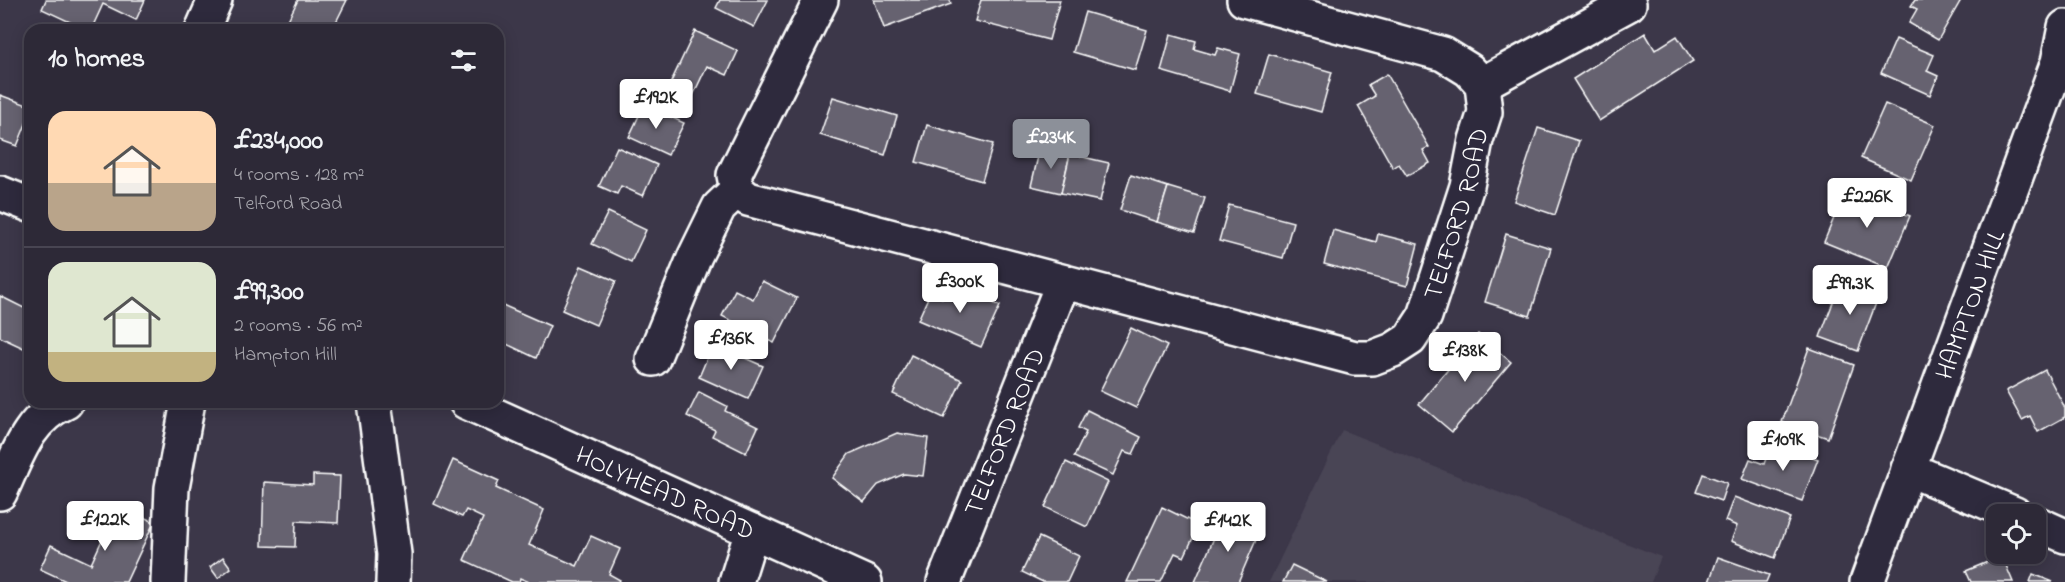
<!DOCTYPE html>
<meta charset="utf-8">
<style>
:root{--surface:#2d2937;--page:#35313f;--text:#f1f3f6;--muted:#a7a6ad;--line:#484552;--accent:#8c9099}
body{margin:0;font-family:"Indie Flower",sans-serif;background:var(--page);color:var(--text);height:100vh;display:flex;flex-direction:column;font-size:22px;white-space:nowrap}
*{box-sizing:border-box;margin:0}
p{font-size:20px;color:var(--muted)}
.icon{flex:none;width:33px;height:33px;fill:none;stroke:currentColor;stroke-width:2;stroke-linecap:round;stroke-linejoin:round}
.map{position:relative;flex:1;overflow:hidden}
.details{position:absolute;left:24px;top:24px;width:480px;height:384px;display:flex;flex-direction:column;background:var(--surface);border-radius:18px;box-shadow:0 3px 15px #0003,0 0 0 2px var(--line)}
.details>*{flex:none}
.controls{position:absolute;left:1986px;top:504px;display:grid;gap:12px}
.controls a{display:grid;place-items:center;width:60px;height:60px;border-radius:12px;background:var(--surface);box-shadow:0 3px 15px #0003,0 0 0 2px var(--line);font-size:30px}
.price{position:absolute;translate:-50% -51px;padding:0 14px;border-radius:6px;background:#fff;color:#222;font-size:20px;line-height:39px;filter:drop-shadow(0 2px 3px #0008)}
.price::after{content:'';position:absolute;left:50%;top:36px;width:18px;height:14px;margin-left:-9px;background:inherit;clip-path:polygon(0 0,100% 0,50% 100%)}
.price.current{background:var(--accent);color:#fff}
ul{padding:0;list-style:none}
li{display:flex;align-items:center;gap:18px;height:150px;padding:0 24px}
li+li{border-top:2px solid var(--line)}
li span{display:grid;place-items:center;flex:none;width:168px;height:120px;border-radius:18px;color:#555}
li>.icon{margin-inline-start:auto}
span .icon{width:72px;height:72px;fill:#fffc;stroke-width:1}
li b{font-size:26px}
h2{display:flex;justify-content:space-between;align-items:center;height:72px;padding:0 24px;font-size:26px}
.map>svg:first-child{display:block}
</style>
<div class="map">
<svg width="2065" height="582" viewBox="0 0 2065 582">
<rect width="100%" height="100%" fill="#3c3749"/>
<filter id="ink" filterUnits="userSpaceOnUse"><feTurbulence type="fractalNoise" baseFrequency=".0167" numOctaves="2"/><feDisplacementMap in="SourceGraphic" scale="12" xChannelSelector="R" yChannelSelector="G"/><feConvolveMatrix kernelMatrix="1 2 1 2 8 2 1 2 1" color-interpolation-filters="sRGB"/></filter>
<g filter="url(#ink)">
<path fill="#494455" d="M1342 430 1661 557 1651 582H1269Z"/>
<g fill="#666270" stroke="#fff" stroke-width="1.5">
<path d="M46 0H145L136 20 103 4 91 30H87L42 9Z"/>
<path d="M298 0H347L332 30H283Z"/>
<path d="M720 0H768L754 27 716 8Z"/>
<path d="M874 0H950L951 4 884 28Z"/>
<path d="M981 0H1060L1049 40 975 21Z"/>
<path d="M1915 0H1961L1938 40 1909 23 1917 9 1911 6Z"/>
<path d="M1085 12 1147 30 1135 70 1073 52Z"/>
<path d="M695 31 738 51 727 75 707 66 687 108 664 97Z"/>
<path d="M1645 33 1655 50 1677 36 1693 61 1599 121 1573 79Z"/>
<path d="M1171 34 1196 41 1194 49 1215 55 1218 48 1240 54 1230 91 1161 71Z"/>
<path d="M1896 39 1934 55 1927 71 1938 76 1930 95 1881 73Z"/>
<path d="M1269 54 1332 72 1321 112 1257 94Z"/>
<path d="M1387 74 1429 147 1423 150 1430 163 1407 176 1399 164 1393 168 1358 106 1375 96 1368 85Z"/>
<path d="M0 95 30 106V114L17 146 0 140Z"/>
<path d="M833 97 897 116 885 155 820 135Z"/>
<path d="M1885 104 1935 125 1911 180 1861 158Z"/>
<path d="M644 105 684 123 668 155 629 137Z"/>
<path d="M927 125 993 144 982 181 916 162Z"/>
<path d="M1538 128 1579 141 1555 215 1514 201Z"/>
<path d="M617 147 657 165 643 196 621 186 617 194 599 186Z"/>
<path d="M1040 148 1070 154 1061 193 1031 186Z"/>
<path d="M1070 154 1109 163 1100 201 1061 193Z"/>
<path d="M1131 175 1168 187 1157 222 1120 210Z"/>
<path d="M1168 187 1205 198 1194 233 1157 222Z"/>
<path d="M1846 189 1910 216 1888 268 1824 242Z"/>
<path d="M1229 205 1293 222 1283 258 1219 241Z"/>
<path d="M608 212 646 230 631 262 592 244Z"/>
<path d="M1333 230 1376 242 1378 234 1418 244 1407 286 1324 264Z"/>
<path d="M1506 234 1551 248 1530 316 1485 302Z"/>
<path d="M581 266 616 281 596 325 562 310Z"/>
<path d="M762 281 797 298 774 343 722 316 735 290 753 299Z"/>
<path d="M1841 281 1879 295 1858 351 1820 337Z"/>
<path d="M948 283 1000 306 981 347 918 320 930 293 942 298Z"/>
<path d="M0 296 30 311V351L0 337Z"/>
<path d="M498 303 550 326 536 358 498 340Z"/>
<path d="M1131 328 1167 346 1136 408 1100 391Z"/>
<path d="M1478 334 1511 362 1452 432 1419 404Z"/>
<path d="M713 344 763 366 748 399 699 377Z"/>
<path d="M1809 348 1854 365 1828 438 1782 422Z"/>
<path d="M911 355 962 380 944 418 893 394Z"/>
<path d="M2045 370 2065 408V417L2038 432 2030 416 2022 420 2006 391Z"/>
<path d="M699 392 727 406 725 411 758 427 746 453 712 436 715 430 687 416Z"/>
<path d="M1087 410 1141 437 1133 454 1124 451 1113 475 1074 457 1086 432 1078 428Z"/>
<path d="M897 433 928 438 923 476 904 474 878 485 864 502 832 478 849 454Z"/>
<path d="M1772 442 1818 459 1802 501 1742 479 1750 459 1764 464Z"/>
<path d="M453 460 499 481 496 488 544 510 529 545 577 566 591 536 620 549 609 574 620 580 619 582H529L520 578 519 582H512L464 560 483 518 466 510 462 517 434 504Z"/>
<path d="M1066 462 1108 482 1087 527 1045 507Z"/>
<path d="M1703 474 1727 483 1721 501 1696 492Z"/>
<path d="M313 475 340 476 338 523 296 521 295 547 262 546 264 482 313 485Z"/>
<path d="M1734 497 1790 518 1775 558 1731 541 1737 526 1725 521Z"/>
<path d="M118 505 154 522 126 582H68L40 569 51 545 91 564Z"/>
<path d="M1162 507 1199 525 1184 557 1175 553 1161 582H1127Z"/>
<path d="M1223 517 1259 533 1238 582H1195Z"/>
<path d="M1039 537 1079 556 1067 582H1043L1022 572Z"/>
<path d="M2002 556 2013 582H1971L1966 571Z"/>
<path d="M223 557 231 568 218 578 210 567Z"/>
<path d="M1718 557 1769 575 1766 582H1709Z"/>
<path d="M1292 565 1327 582H1283Z"/>
<path d="M2033 574 2053 582H2030Z"/>
</g>
<g fill="none" stroke-linecap="round" stroke-linejoin="round">
<defs>
<g id="minor">
<path id="s1" d="M821 0 734 175 737 190 748 199 1355 358H1372L1393 350 1410 339 1425 316 1467 186 1476 140 1485 112 1482 84 1469 70 1443 54 1244 0"/>
<path d="M202 30 215 0"/>
<path d="M1482 84 1629 4"/>
<path d="M653 359 695 256 719 207 737 190"/>
<path d="M374 402 394 554 393 582"/>
<path d="M1908 469 2015 514"/>
<path d="M0 493C17 457 27 419 66 402"/>
<path d="M2036 523 2065 536"/>
<path d="M168 582 172 488 188 402"/>
<path d="M736 582 752 531"/>
<path id="s2" d="M944 582 1063 282"/>
<path id="s3" d="M1867 582 2058 62 2065 27"/>
</g>
<g id="major">
<path d="M0 193 30 205"/>
<path id="s4" d="M466 402 865 582"/>
</g>
</defs>
<use href="#minor" stroke="#fff" stroke-width="38"/>
<use href="#major" stroke="#fff" stroke-width="38"/>
<use href="#minor" stroke="#2f2a3d" stroke-width="33"/>
<use href="#major" stroke="#2f2a3d" stroke-width="33"/>
</g>
</g>
<g text-anchor="middle" stroke-width="5" stroke-linejoin="round" paint-order="stroke">
<g font-size="26" fill="#fff" stroke="#2f2a3d">
<text dy="9" stroke="none"><textPath href="#s1" startOffset="1047">TELFORD ROAD</textPath></text>
<text dy="9" stroke="none"><textPath href="#s3" startOffset="296">HAMPTON HILL</textPath></text>
<text dy="9" stroke="none"><textPath href="#s2" startOffset="162">TELFORD ROAD</textPath></text>
<text dy="9" stroke="none"><textPath href="#s4" startOffset="219">HOLYHEAD ROAD</textPath></text>
</g>
</g>
</svg>
<div class="controls">
<a><svg class="icon" aria-label="locate" viewBox="0 0 24 24"><circle cx="12" cy="12" r="6"/><path d="M12 2v4M12 18v4M2 12h4M18 12h4"/></svg></a>
</div>
<b class="price" style="left:656px;top:130px">£192K</b>
<b class="price current" style="left:1051px;top:170px">£234K</b>
<b class="price" style="left:1867px;top:229px">£226K</b>
<b class="price" style="left:960px;top:314px">£300K</b>
<b class="price" style="left:1850px;top:316px">£99.3K</b>
<b class="price" style="left:731px;top:371px">£136K</b>
<b class="price" style="left:1465px;top:383px">£138K</b>
<b class="price" style="left:1783px;top:472px">£109K</b>
<b class="price" style="left:105px;top:552px">£122K</b>
<b class="price" style="left:1228px;top:553px">£142K</b>
<section class="details">
<h2>10 homes<svg class="icon" aria-label="filters" viewBox="0 0 24 24"><path d="M4 7h16M4 17h16"/><circle cx="9" cy="7" r="2"/><circle cx="15" cy="17" r="2"/></svg></h2>
<ul>
<li><span style="background:linear-gradient(#ffd9b3 60%,#b9a48a 0)"><svg class="icon" aria-label="home" viewBox="0 0 24 24"><path d="M3 11l9-7 9 7M6 9v11h12V9"/></svg></span><div><b>£234,000</b><p>4 rooms · 128 m²</p><p>Telford Road</p></div></li>
<li><span style="background:linear-gradient(#dfe7d0 75%,#c2b280 0)"><svg class="icon" aria-label="home" viewBox="0 0 24 24"><path d="M3 11l9-7 9 7M6 9v11h12V9"/></svg></span><div><b>£99,300</b><p>2 rooms · 56 m²</p><p>Hampton Hill</p></div></li>
</ul>
</section>
</div>
